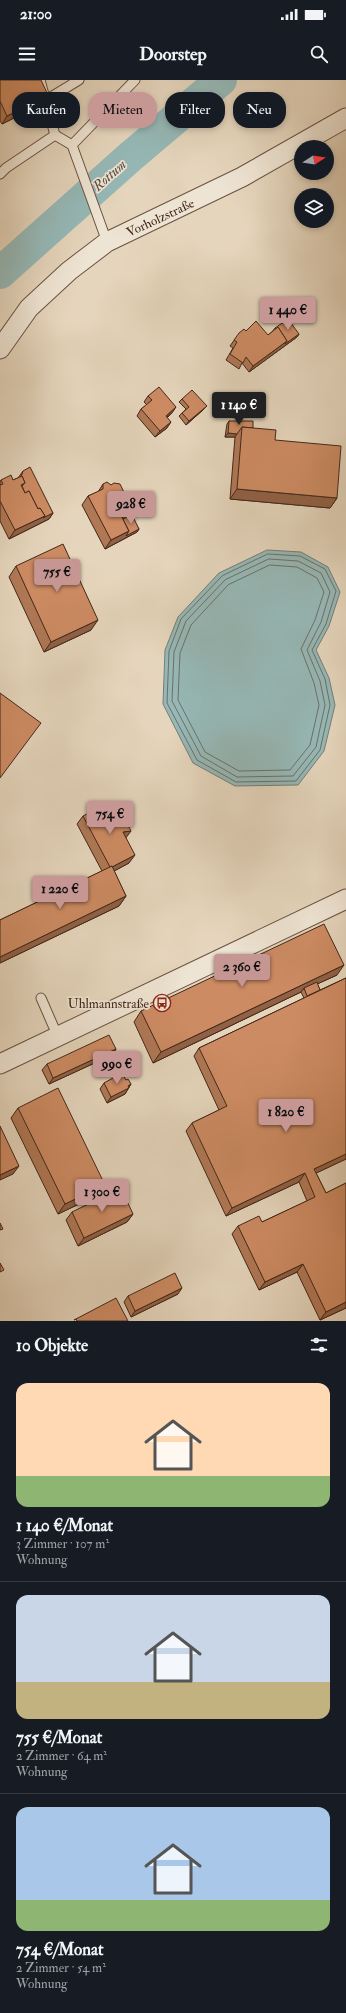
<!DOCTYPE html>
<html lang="de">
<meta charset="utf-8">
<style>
:root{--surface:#171b24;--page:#242831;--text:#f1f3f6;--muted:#9ea1a6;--line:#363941;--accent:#c59692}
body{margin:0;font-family:"IM FELL Double Pica",serif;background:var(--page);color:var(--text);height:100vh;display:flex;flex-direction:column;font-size:15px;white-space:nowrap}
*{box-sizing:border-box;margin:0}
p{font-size:13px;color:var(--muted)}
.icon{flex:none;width:22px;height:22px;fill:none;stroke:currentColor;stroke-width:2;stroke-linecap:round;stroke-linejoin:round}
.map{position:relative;height:1241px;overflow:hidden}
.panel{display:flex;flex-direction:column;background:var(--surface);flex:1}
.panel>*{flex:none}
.top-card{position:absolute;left:12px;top:12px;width:322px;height:36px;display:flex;gap:8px}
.needle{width:26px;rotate:78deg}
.tools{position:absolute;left:294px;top:60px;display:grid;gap:8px}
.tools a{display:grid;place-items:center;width:40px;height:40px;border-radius:50%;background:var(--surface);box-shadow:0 2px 6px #0003;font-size:20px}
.price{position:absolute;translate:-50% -34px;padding:0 9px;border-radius:4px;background:var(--accent);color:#111;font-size:13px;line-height:26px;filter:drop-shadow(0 1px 2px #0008)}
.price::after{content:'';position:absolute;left:50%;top:24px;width:12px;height:9px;margin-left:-6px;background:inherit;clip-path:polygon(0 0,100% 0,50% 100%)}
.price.current{background:#222;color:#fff}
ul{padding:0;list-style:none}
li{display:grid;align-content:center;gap:8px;height:212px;padding:0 16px}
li+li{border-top:1px solid var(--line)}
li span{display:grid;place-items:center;height:124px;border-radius:12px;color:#555}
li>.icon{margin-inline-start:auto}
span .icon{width:72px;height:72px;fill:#fffc;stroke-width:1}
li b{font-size:17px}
h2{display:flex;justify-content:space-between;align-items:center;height:48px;padding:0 16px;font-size:17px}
.pill{padding:0 14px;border-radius:16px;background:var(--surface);box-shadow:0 2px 6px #0003;font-size:14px;line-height:36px}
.pill.current{background:var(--accent);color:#111}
.status{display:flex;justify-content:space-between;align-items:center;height:28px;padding:0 20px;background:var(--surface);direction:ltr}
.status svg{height:11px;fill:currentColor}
header{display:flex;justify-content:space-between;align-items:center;height:52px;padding:0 16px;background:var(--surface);font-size:18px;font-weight:800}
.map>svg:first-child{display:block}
</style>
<div class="status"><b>21:00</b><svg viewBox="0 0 49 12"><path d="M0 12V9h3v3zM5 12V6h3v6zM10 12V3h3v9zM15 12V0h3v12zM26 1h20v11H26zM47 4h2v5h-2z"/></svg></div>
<header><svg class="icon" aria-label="menu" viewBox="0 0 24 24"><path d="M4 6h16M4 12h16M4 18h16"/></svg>Doorstep<svg class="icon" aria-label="search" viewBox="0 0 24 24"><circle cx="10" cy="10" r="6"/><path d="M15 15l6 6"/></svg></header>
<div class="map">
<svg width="346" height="1241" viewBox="0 0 346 1241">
<rect width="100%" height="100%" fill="#e5d5bc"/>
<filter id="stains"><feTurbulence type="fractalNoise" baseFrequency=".005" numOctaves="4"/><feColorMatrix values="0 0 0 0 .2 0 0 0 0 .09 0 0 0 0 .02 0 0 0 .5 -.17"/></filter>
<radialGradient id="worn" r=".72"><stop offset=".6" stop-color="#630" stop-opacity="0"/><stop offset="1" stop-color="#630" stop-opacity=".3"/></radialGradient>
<path fill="#96b8b6" stroke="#747e77" d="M267 470 301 472 328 487 340 512 329 546 316 570 329 598 335 625 324 671 298 705 235 706 193 683 163 624 165 570 178 537 219 493Z"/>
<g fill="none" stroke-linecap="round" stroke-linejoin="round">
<g stroke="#6c7068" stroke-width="1">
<path d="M268 474 300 476 325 489 336 511 326 544 312 570 325 599 330 625 320 670 296 701 236 702 197 680 167 623 169 571 181 539 222 496Z"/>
<path d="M269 479 298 481 321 493 330 512 321 542 307 570 320 601 325 625 316 667 293 696 237 697 201 676 172 621 174 572 186 541 225 500Z"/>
<path d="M270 485 297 487 317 498 324 512 315 540 301 569 314 603 319 625 310 665 290 690 239 691 205 672 178 620 180 573 191 545 228 505Z"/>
</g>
<path stroke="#96b8b6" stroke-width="32" d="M0 193 130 77 221 0"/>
<defs>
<g id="lane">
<path d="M40 0 55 55 72 65"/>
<path d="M46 20 79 0"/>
<path d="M0 94 6 88 55 55"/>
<path d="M107 162 72 65 135 0"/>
<path d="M41 918 58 957"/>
</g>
<g id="street">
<path d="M0 269 29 228 69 191 107 162 242 97 346 38"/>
<path d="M0 984 346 819"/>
</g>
</defs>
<use href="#lane" stroke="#6b5242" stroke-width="11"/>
<use href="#street" stroke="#6b5242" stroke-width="21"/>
<use href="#lane" stroke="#eee4d3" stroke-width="9"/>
<use href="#street" stroke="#eee4d3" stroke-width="19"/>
</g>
<g fill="#b07855" stroke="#422719">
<path d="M0 0 42 24 2 44 0 41Z"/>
<path d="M275 248 299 254 297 257 249 292 242 283 239 289 226 280 233 268 230 266 235 259 246 251 268 255 272 252Z"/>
<path d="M148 316 172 333 167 338V348L155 357 137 336 141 329 147 325 144 322Z"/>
<path d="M182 319 207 326 204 329 186 345 179 336 186 329 179 322Z"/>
<path d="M229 341 253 348 275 360 337 418 330 428 230 419 235 357H225L227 344Z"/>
<path d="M23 391 53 433 49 439 9 459 0 441V402L1 400H13L18 398Z"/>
<path d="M103 404 133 431 130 436 139 449 137 452 105 469 82 425 88 416 98 412Z"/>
<path d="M16 486 91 550 44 572 9 497Z"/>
<path d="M83 736 126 758 129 783 114 791 126 816 119 826 0 883V840L102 791 77 744Z"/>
<path d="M337 895 317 904 320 910 346 898V1079L316 1093 326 1113 346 1103V1228L320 1240 297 1192 259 1210 232 1154 238 1146 262 1142 307 1121 299 1102 226 1136 186 1051 192 1043 219 1030 194 976 199 968 304 918 301 912 153 983 134 942 141 931Z"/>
<path d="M116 969 112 975 49 1004 42 990 47 984Z"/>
<path d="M126 1000 131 1004 125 1014 107 1023 100 1009 104 1003Z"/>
<path d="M18 1028 98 1115 58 1134 11 1038Z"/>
<path d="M72 1132 133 1134 127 1142 78 1166 66 1140Z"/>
<path d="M178 1214 131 1237 124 1222 128 1216Z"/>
</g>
<g fill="#906145" stroke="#422719">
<path d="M48 15 42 24 2 44 7 36Z"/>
<path d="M299 254 297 257 249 292 253 286 287 261Z"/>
<path d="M207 326 204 329 186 345 189 341Z"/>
<path d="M176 327 172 333 161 342 166 336Z"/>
<path d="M171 342 167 348 155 357 160 351Z"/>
<path d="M228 353 237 354 235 357H225Z"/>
<path d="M237 409 337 418 330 428 230 419Z"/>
<path d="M133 431 128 439 119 444 122 437Z"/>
<path d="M53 433 49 439 9 459 15 450 45 436Z"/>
<path d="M139 449 137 452 105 469 111 460 129 451Z"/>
<path d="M98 540 91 550 44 572 51 562Z"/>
<path d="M131 751 125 759 123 752Z"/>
<path d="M135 775 129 783 105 796 110 788Z"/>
<path d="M126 816 119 826 0 883V877Z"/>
<path d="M344 885 337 895 304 910V908L301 912 153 983 161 972Z"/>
<path d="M116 969 112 975 49 1004 53 998Z"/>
<path d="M131 1004 125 1014 107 1023 111 1017Z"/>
<path d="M346 1074V1079L308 1097 314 1089Z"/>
<path d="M19 1086 13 1094 0 1100V1095Z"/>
<path d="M305 1093 299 1102 226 1136 232 1128Z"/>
<path d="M105 1105 98 1115 58 1134 65 1124Z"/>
<path d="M133 1134 127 1142 78 1166 84 1158Z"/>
<path d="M303 1184 297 1192 259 1210 265 1202Z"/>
<path d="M182 1208 178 1214 131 1237 135 1231Z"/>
<path d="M346 1222V1228L320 1240 326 1232Z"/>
</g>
<g fill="#cd8b63" stroke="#422719">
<path d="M0 0H41L48 15 7 36 0 21Z"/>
<path d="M288 239 299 254 285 264 287 261 278 247 276 249 275 248Z"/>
<path d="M256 241 268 255 278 247 287 261 253 286 246 277 243 283 230 274 237 262 234 260 239 253 244 249 246 251Z"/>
<path d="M159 307 176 327 166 336 171 342 160 351 141 329 152 320 148 316Z"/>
<path d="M192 310 207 326 189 341 182 333 189 327 182 319Z"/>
<path d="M229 341H253V348L242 347 237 354 228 353Z"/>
<path d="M242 347 276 350 275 360 341 366 337 418 237 409Z"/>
<path d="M30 387 53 433 43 438 45 436 40 428 38 429 29 411 25 413 22 406 25 403 22 396 21 397 23 391Z"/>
<path d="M11 395 13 400 22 396 25 403 21 405 25 413 29 411 38 429 40 428 45 436 15 450 0 421V405L3 404 1 400Z"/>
<path d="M107 402 111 405 114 403 120 404 133 431 122 437 129 451 111 460 88 416 103 409V404Z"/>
<path d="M132 435 139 449 126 456 129 451 123 439Z"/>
<path d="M63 464 98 540 51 562 16 486Z"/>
<path d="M0 613 41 643 0 698Z"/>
<path d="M108 723 117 740 125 739 131 751 123 752 135 775 112 787V786L110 787 83 736Z"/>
<path d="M112 786 126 816 0 877V840Z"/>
<path d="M324 844 344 885 161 972 141 931Z"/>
<path d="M346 898V1074L314 1089 326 1113 346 1103V1222L326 1232 303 1184 265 1202 238 1146 259 1136 262 1142 315 1117 305 1093 232 1128 192 1043 227 1026 199 968Z"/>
<path d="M317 902 320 910 307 916 304 908Z"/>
<path d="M109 955 116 969 53 998 47 984Z"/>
<path d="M122 993 126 1000 128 999 131 1004 128 1006 129 1008 111 1017 104 1003Z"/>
<path d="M58 1008 105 1105 65 1124 18 1028Z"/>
<path d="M0 1046 19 1086 0 1095Z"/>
<path d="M121 1108 133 1134 84 1158 72 1132Z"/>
<path d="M0 1143 3 1149 0 1150Z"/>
<path d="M0 1183 4 1190 0 1192Z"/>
<path d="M175 1193 182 1208 135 1231 128 1216Z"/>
<path d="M116 1218 128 1241H77L76 1239 74 1240Z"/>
</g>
<defs>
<symbol id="bus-ring" viewBox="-11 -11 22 22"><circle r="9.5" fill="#eee4d3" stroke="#8f2418" stroke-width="1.5"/><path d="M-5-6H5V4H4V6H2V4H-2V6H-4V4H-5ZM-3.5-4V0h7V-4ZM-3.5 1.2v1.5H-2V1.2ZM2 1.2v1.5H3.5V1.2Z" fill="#8f2418"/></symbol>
</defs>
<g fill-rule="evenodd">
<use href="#bus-ring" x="152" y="913" width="20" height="20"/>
</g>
<g text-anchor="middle" stroke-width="3.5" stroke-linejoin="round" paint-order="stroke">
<g font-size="13" fill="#422719" stroke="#eee4d3">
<text transform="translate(160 137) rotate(-25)" y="5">Vorholzstraße</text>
</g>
<g font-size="13" fill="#422719" stroke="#eee4d3" text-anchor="end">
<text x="149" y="928">Uhlmannstraße</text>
</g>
<g font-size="14" font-style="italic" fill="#574b40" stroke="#eee4d3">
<text transform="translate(109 95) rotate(-42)" y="5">Rottum</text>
</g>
</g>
<rect width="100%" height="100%" filter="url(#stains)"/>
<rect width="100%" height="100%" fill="url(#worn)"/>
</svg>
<div class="tools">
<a><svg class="needle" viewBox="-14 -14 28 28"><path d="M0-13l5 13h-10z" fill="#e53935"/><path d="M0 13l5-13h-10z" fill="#9ea1a6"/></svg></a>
<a><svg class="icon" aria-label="layers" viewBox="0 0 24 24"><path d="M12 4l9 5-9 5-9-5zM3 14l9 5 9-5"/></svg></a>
</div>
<b class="price" style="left:288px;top:251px">1 440 €</b>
<b class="price current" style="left:239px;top:346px">1 140 €</b>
<b class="price" style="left:131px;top:445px">928 €</b>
<b class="price" style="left:57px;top:513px">755 €</b>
<b class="price" style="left:110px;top:755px">754 €</b>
<b class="price" style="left:60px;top:830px">1 220 €</b>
<b class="price" style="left:242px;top:908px">2 360 €</b>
<b class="price" style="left:117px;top:1005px">990 €</b>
<b class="price" style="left:286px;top:1053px">1 820 €</b>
<b class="price" style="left:102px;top:1133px">1 300 €</b>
<div class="top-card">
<a class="pill">Kaufen</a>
<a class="pill current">Mieten</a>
<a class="pill">Filter</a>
<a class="pill">Neu</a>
</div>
</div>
<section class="panel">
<h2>10 Objekte<svg class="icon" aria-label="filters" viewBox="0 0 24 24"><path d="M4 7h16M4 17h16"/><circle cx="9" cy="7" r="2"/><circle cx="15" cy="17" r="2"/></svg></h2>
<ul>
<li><span style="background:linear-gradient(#ffd9b3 75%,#8fb573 0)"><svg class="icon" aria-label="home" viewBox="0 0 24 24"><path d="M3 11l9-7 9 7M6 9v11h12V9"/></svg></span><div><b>1 140 €/Monat</b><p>3 Zimmer · 107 m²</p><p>Wohnung</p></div></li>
<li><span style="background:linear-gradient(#c9d6e8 70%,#c2b280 0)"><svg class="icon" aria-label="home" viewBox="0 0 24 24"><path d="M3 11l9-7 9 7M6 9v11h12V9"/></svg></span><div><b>755 €/Monat</b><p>2 Zimmer · 64 m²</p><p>Wohnung</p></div></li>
<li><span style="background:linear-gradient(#a9c7e8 75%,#8fb573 0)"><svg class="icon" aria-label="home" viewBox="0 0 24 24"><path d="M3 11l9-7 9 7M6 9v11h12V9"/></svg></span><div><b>754 €/Monat</b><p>2 Zimmer · 54 m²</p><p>Wohnung</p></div></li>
</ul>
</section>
